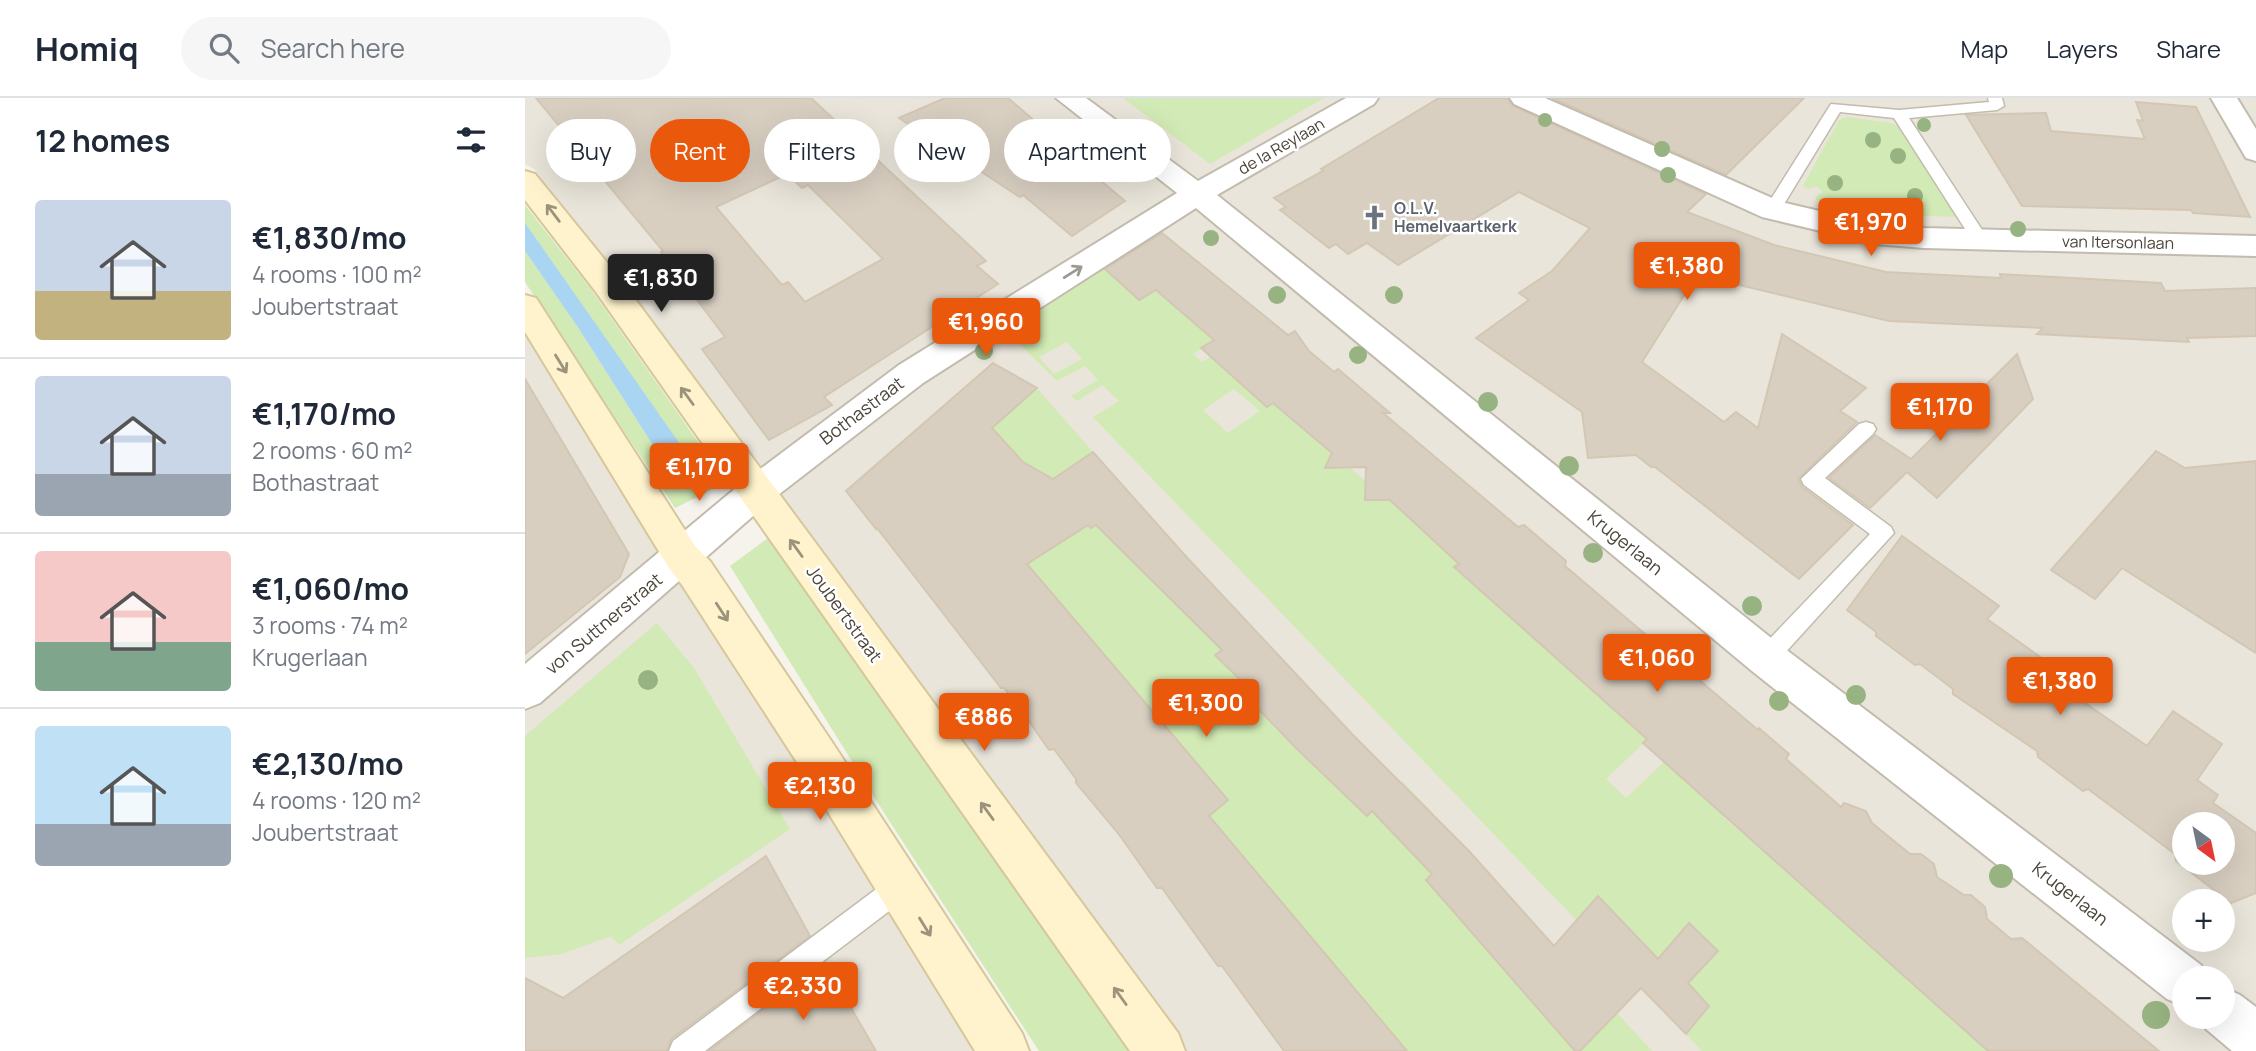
<!DOCTYPE html>
<meta charset="utf-8">
<style>
:root{--surface:#fff;--page:#f6f6f7;--text:#1f2937;--muted:#747a83;--line:#e0e1e3;--accent:#ea580c}
body{margin:0;font-family:Manrope,sans-serif;background:var(--page);color:var(--text);height:100vh;display:flex;flex-direction:column;font-size:26px;white-space:nowrap}
*{box-sizing:border-box;margin:0}
p{font-size:23px;color:var(--muted)}
.icon{flex:none;width:38px;height:38px;fill:none;stroke:currentColor;stroke-width:2;stroke-linecap:round;stroke-linejoin:round}
.map{position:relative;flex:1;overflow:hidden}
.panel{display:flex;flex-direction:column;background:var(--surface);width:525px}
.panel>*{flex:none}
.guide{position:absolute;left:21px;top:21px;width:665px;height:63px;display:flex;gap:14px}
.needle{width:46px;rotate:147deg}
.tools{position:absolute;left:1647px;top:714px;display:grid;gap:14px}
.tools a{display:grid;place-items:center;width:63px;height:63px;border-radius:50%;background:var(--surface);box-shadow:0 7px 28px #0002;font-size:35px}
.price{position:absolute;translate:-50% -60px;padding:0 16px;border-radius:7px;background:var(--accent);color:#fff;font-size:23px;line-height:46px;filter:drop-shadow(0 2px 4px #0008)}
.price::after{content:'';position:absolute;left:50%;top:42px;width:21px;height:16px;margin-left:-10px;background:inherit;clip-path:polygon(0 0,100% 0,50% 100%)}
.price.current{background:#222;color:#fff}
ul{padding:0;list-style:none}
li{display:flex;align-items:center;gap:21px;height:175px;padding:0 35px}
li+li{border-top:2px solid var(--line)}
li span{display:grid;place-items:center;flex:none;width:196px;height:140px;border-radius:7px;color:#555}
li>.icon{margin-inline-start:auto}
span .icon{width:84px;height:84px;fill:#fffc;stroke-width:1}
li b{font-size:30px}
h2{display:flex;justify-content:space-between;align-items:center;height:84px;padding:0 35px;font-size:30px}
.chip{padding:0 24px;border-radius:32px;background:var(--surface);box-shadow:0 7px 28px #0002;font-size:24px;line-height:63px}
.chip.current{background:var(--accent);color:#fff}
header{display:flex;align-items:center;gap:42px;box-sizing:border-box;height:98px;padding:0 35px;background:var(--surface);border-bottom:2px solid var(--line)}
header strong{font-size:33px}
nav{display:flex;gap:38px;margin-inline-start:auto;font-size:24px}
.search{width:490px;height:63px;background:var(--page);display:flex;align-items:center;gap:18px;box-sizing:border-box;padding:0 24px;border-radius:38px;color:var(--muted);font-size:26px}
main{display:flex;flex:1;min-height:0}
.map>svg:first-child{display:block}
</style>
<header>
<strong>Homiq</strong>
<div class="search"><svg class="icon" aria-label="search" viewBox="0 0 24 24"><circle cx="10" cy="10" r="6"/><path d="M15 15l6 6"/></svg>Search here</div>
<nav><a>Map</a><a>Layers</a><a>Share</a></nav>
</header>
<main>
<section class="panel">
<h2>12 homes<svg class="icon" aria-label="filters" viewBox="0 0 24 24"><path d="M4 7h16M4 17h16"/><circle cx="9" cy="7" r="2"/><circle cx="15" cy="17" r="2"/></svg></h2>
<ul>
<li><span style="background:linear-gradient(#c9d6e8 65%,#c2b280 0)"><svg class="icon" aria-label="home" viewBox="0 0 24 24"><path d="M3 11l9-7 9 7M6 9v11h12V9"/></svg></span><div><b>€1,830/mo</b><p>4 rooms · 100 m²</p><p>Joubertstraat</p></div></li>
<li><span style="background:linear-gradient(#c9d6e8 70%,#9aa5b1 0)"><svg class="icon" aria-label="home" viewBox="0 0 24 24"><path d="M3 11l9-7 9 7M6 9v11h12V9"/></svg></span><div><b>€1,170/mo</b><p>2 rooms · 60 m²</p><p>Bothastraat</p></div></li>
<li><span style="background:linear-gradient(#f6c9c9 65%,#7fa58c 0)"><svg class="icon" aria-label="home" viewBox="0 0 24 24"><path d="M3 11l9-7 9 7M6 9v11h12V9"/></svg></span><div><b>€1,060/mo</b><p>3 rooms · 74 m²</p><p>Krugerlaan</p></div></li>
<li><span style="background:linear-gradient(#bfe0f5 70%,#9aa5b1 0)"><svg class="icon" aria-label="home" viewBox="0 0 24 24"><path d="M3 11l9-7 9 7M6 9v11h12V9"/></svg></span><div><b>€2,130/mo</b><p>4 rooms · 120 m²</p><p>Joubertstraat</p></div></li>
</ul>
</section>
<div class="map">
<svg width="1731" height="953" viewBox="0 0 1731 953">
<rect width="100%" height="100%" fill="#f6f3ec"/>
<g fill="#eae5da" fill-rule="evenodd">
<path d="M0 0H1731V953H661L264 410 9 71 0 66ZM1659 726H1698V765H1659ZM1659 803H1698V842H1659ZM1659 880H1698V919H1659Z"/>
<path d="M0 222 466 953H0Z"/>
</g>
<g fill="#d2eab5" fill-rule="evenodd">
<path d="M598 0H799L685 66Z"/>
<path d="M1322 19 1366 25 1373 28 1432 119 1367 117 1291 102V98L1298 94 1291 88 1284 91 1278 88 1314 22Z"/>
<path d="M0 107 65 190 199 381 184 393 150 410 0 184V153L54 231 145 374 155 388 164 390 0 125Z"/>
<path d="M579 169 614 202 631 192 689 242 668 256 677 264 698 251 785 256 813 359 857 398 870 388 943 460 930 470 1205 711 1198 719 1471 953H1177L568 319 594 303 577 287 552 303 546 298 573 282 560 268 532 283 483 235ZM542 244 557 261 529 276 514 259ZM709 291 735 313 703 335 678 312ZM1122 642 1143 660 1101 700 1081 681Z"/>
<path d="M512 290 568 354 529 380 551 403 545 408 566 430 578 422 643 497 676 474 703 503 672 527 697 552 691 557 729 595 773 651 811 618 842 650 805 682 843 717 877 683 909 716 877 744 907 776 902 783 1050 953H882L402 453 380 466 351 431Z"/>
<path d="M246 438 611 953H514L363 721 205 468Z"/>
<path d="M132 525 169 570 265 731 94 847 86 838 37 856 0 860V638Z"/>
<path d="M1092 915 1127 953H1055Z"/>
</g>
<path fill="#a9d4f2" d="M0 125 178 379 170 389 155 388 145 374 54 231 0 153Z"/>
<g fill="#d8cfc1" stroke="#d3c7b4" stroke-width="2" fill-rule="evenodd">
<path d="M11 0H286L461 163 452 168 473 186 299 299 307 307 244 342 177 251 200 239 136 154 138 153ZM262 76 277 90 283 87 358 161 280 204 263 184 257 187 191 109Z"/>
<path d="M420 0H483L512 25 508 26 600 103 547 138 498 97 495 99 374 20Z"/>
<path d="M914 0H982L988 8 1181 96 1162 114 1249 147 1361 174 1476 180 1475 176 1636 185 1640 193 1731 190V238L1662 240 1664 244 1512 236 1518 230 1364 223 1160 174 1170 180 1117 264 1199 324 1211 314 1233 330 1257 236 1341 290 1315 313 1332 324 1273 381 1277 389 1328 427 1274 481 1130 369H1126L1111 357 1063 360 1057 314 951 240 1004 202 994 195 1027 173 1065 130 994 94 873 167 842 145 823 156 811 146 804 150 755 112 761 109 749 100 798 73 796 71Z"/>
<path d="M1027 0H1279L1201 77Z"/>
<path d="M1611 4 1671 9 1725 119 1668 115 1666 112 1497 108 1441 17 1521 15 1526 33 1620 41 1612 22 1618 23Z"/>
<path d="M637 135 763 237 770 233 784 253 809 274 813 271 865 315H858L993 429 999 427 1041 463 1040 468 1233 632 1234 630 1264 656 1261 661 1316 709 1319 705 1341 713 1347 725 1385 756H1396L1409 766 1412 779 1439 797H1446L1460 809 1462 821 1486 841 1497 840 1634 953H1463L1118 645 1122 641 929 469 934 466 865 402H840L841 369 800 370 807 355 748 305 742 309 676 250 689 242 631 192 614 202 580 171Z"/>
<path d="M1492 256 1508 301 1412 400 1382 374 1345 410 1304 380 1350 337 1386 361Z"/>
<path d="M468 265 512 290 467 330 498 364 528 381 568 354 656 453 827 636 944 753 1029 848 1073 798 1133 861 1164 825 1193 853 1163 885 1184 908 1161 936 1116 890 1055 953H1050L901 782 907 776 847 713 842 718 771 650 723 600 729 595 690 557 697 552 571 427 566 430 563 427 502 466 703 702 684 718 882 953H759L697 868H693L637 790H632L593 735 551 685V681L529 651 524 652 490 603 479 590H476L352 430 351 431 321 393Z"/>
<path d="M0 281 104 456 95 479 0 556Z"/>
<path d="M1631 353 1660 370 1731 363V555L1597 470 1570 501 1526 472Z"/>
<path d="M1377 438 1474 508 1462 521 1560 591 1553 600 1622 648 1648 613 1697 646 1672 682 1693 697 1688 705 1731 735V795L1706 805 1651 763 1650 756 1563 691 1558 693 1513 659 1512 653 1428 596V591L1395 566 1390 567 1351 538V534L1322 512ZM1659 726H1698V765H1659Z"/>
<path d="M241 758 285 838 146 941 142 953H0V880L38 900Z"/>
<path d="M300 865 351 953H184Z"/>
</g>
<g fill="none" stroke-linecap="round" stroke-linejoin="round">
<defs>
<g id="lane">
<path d="M1463 0H1477L1479 8 1472 12 1384 20 1463 141 1461 145H1449L1369 20 1315 14 1253 116 1247 117 1239 112 1306 6 1374 12 1464 4Z"/>
<path d="M1341 324 1348 326 1351 331 1348 336 1300 380 1366 429 1369 435 1249 567 1241 570 1233 567 1230 560 1233 553 1345 436 1279 387 1276 381 1334 326Z"/>
<path d="M375 776 384 780 388 789 384 798 180 953H144L148 943 366 780Z"/>
</g>
<g id="street">
<path d="M531 0H561L673 83 821 0H853L849 6 692 97 1255 547 1676 867 1682 880H1659V908L1642 901 1227 573 671 110 398 285 244 404 15 605 0 611V566L218 384 374 267 652 95Z"/>
<path d="M985 0H1020L1256 104 1350 126 1399 130 1731 138V158L1399 150 1350 146 1237 119 989 6Z"/>
<path d="M1686 0H1712L1731 31V63L1721 60Z"/>
<path d="M1698 889 1715 897 1731 909V953H1707L1681 931 1675 919H1698Z"/>
</g>
<g id="secondary">
<path d="M0 73 10 76 93 178 653 935 660 953H605L71 194 0 102Z"/>
<path d="M0 197 11 200 170 448 185 463 307 644 497 935 504 953H450L277 672 157 487 144 470 0 234Z"/>
</g>
</defs>
<use href="#lane" stroke="#c2bbae" stroke-width="3"/>
<use href="#street" stroke="#c2bbae" stroke-width="4"/>
<use href="#secondary" stroke="#d6c79b" stroke-width="4"/>
<use href="#lane" fill="#fff" fill-rule="evenodd"/>
<use href="#street" fill="#fff" fill-rule="evenodd"/>
<use href="#secondary" fill="#fff3cd" fill-rule="evenodd"/>
</g>
<g fill="#97b381">
<circle cx="1020" cy="22" r="7"/>
<circle cx="1399" cy="27" r="7"/>
<circle cx="1348" cy="42" r="8"/>
<circle cx="570" cy="46" r="8"/>
<circle cx="1137" cy="51" r="8"/>
<circle cx="1373" cy="58" r="8"/>
<circle cx="1143" cy="77" r="8"/>
<circle cx="1310" cy="85" r="8"/>
<circle cx="1390" cy="98" r="8"/>
<circle cx="1493" cy="131" r="8"/>
<circle cx="686" cy="140" r="8"/>
<circle cx="752" cy="197" r="9"/>
<circle cx="869" cy="197" r="9"/>
<circle cx="459" cy="253" r="9"/>
<circle cx="833" cy="257" r="9"/>
<circle cx="963" cy="304" r="10"/>
<circle cx="1044" cy="368" r="10"/>
<circle cx="1068" cy="455" r="10"/>
<circle cx="1227" cy="508" r="10"/>
<circle cx="123" cy="582" r="10"/>
<circle cx="1331" cy="597" r="10"/>
<circle cx="1254" cy="603" r="10"/>
<circle cx="1476" cy="778" r="12"/>
<circle cx="1631" cy="917" r="14"/>
</g>
<defs><path id="oneway-shaft" d="M-6 0H5M1.5-3L5.5 0L1.5 3" fill="none" stroke-width="1.6" stroke-linecap="round" stroke-linejoin="round" transform="scale(1.75)"/></defs>
<g stroke="#9c937c">
<use href="#oneway-shaft" transform="translate(28 115) rotate(-127)"/>
<use href="#oneway-shaft" transform="translate(36 266) rotate(58)"/>
<use href="#oneway-shaft" transform="translate(162 298) rotate(-126)"/>
<use href="#oneway-shaft" transform="translate(271 450) rotate(-126)"/>
<use href="#oneway-shaft" transform="translate(197 514) rotate(57)"/>
<use href="#oneway-shaft" transform="translate(462 713) rotate(-126)"/>
<use href="#oneway-shaft" transform="translate(400 829) rotate(58)"/>
<use href="#oneway-shaft" transform="translate(595 898) rotate(-126)"/>
</g>
<use stroke="#9c9892" href="#oneway-shaft" transform="translate(548 174) rotate(-32)"/>
<defs>
<symbol id="church-bare" viewBox="-9 -9 18 18"><path d="M-1.2-6h2.4v3.5h3.3v2.4h-3.3V6h-2.4V-.1h-3.3v-2.4h3.3Z" fill="#6b7280" stroke="#fff" stroke-width="2.5" paint-order="stroke"/></symbol>
</defs>
<g fill-rule="evenodd">
<use href="#church-bare" x="832" y="102" width="35" height="35"/>
</g>
<g text-anchor="middle" stroke-width="5" stroke-linejoin="round" paint-order="stroke">
<g font-size="16" fill="#4b4439" stroke="#fff">
<text transform="translate(756 48) rotate(-30)" y="6">de la Reylaan</text>
<text transform="translate(1593 144) rotate(1)" y="6">van Itersonlaan</text>
</g>
<g font-size="16" font-weight="bold" fill="#5b616d" stroke="#fff" text-anchor="start">
<text x="869" y="116">O.L.V.<tspan x="869" dy="18">Hemelvaartkerk</tspan></text>
</g>
<g font-size="18" fill="#4b4439" stroke="#fff">
<text transform="translate(337 313) rotate(-37)" y="6">Bothastraat</text>
<text transform="translate(1100 445) rotate(39)" y="6">Krugerlaan</text>
<text transform="translate(319 516) rotate(54)" y="6">Joubertstraat</text>
<text transform="translate(79 526) rotate(-40)" y="6">von Suttnerstraat</text>
<text transform="translate(1545 796) rotate(38)" y="6">Krugerlaan</text>
</g>
</g>
</svg>
<div class="tools">
<a><svg class="needle" viewBox="-14 -14 28 28"><path d="M0-13l5 13h-10z" fill="#e53935"/><path d="M0 13l5-13h-10z" fill="#747a83"/></svg></a>
<a>+</a>
<a>−</a>
</div>
<b class="price" style="left:1346px;top:160px">€1,970</b>
<b class="price" style="left:1162px;top:204px">€1,380</b>
<b class="price current" style="left:136px;top:216px">€1,830</b>
<b class="price" style="left:461px;top:260px">€1,960</b>
<b class="price" style="left:1415px;top:345px">€1,170</b>
<b class="price" style="left:174px;top:405px">€1,170</b>
<b class="price" style="left:1132px;top:596px">€1,060</b>
<b class="price" style="left:1535px;top:619px">€1,380</b>
<b class="price" style="left:681px;top:641px">€1,300</b>
<b class="price" style="left:459px;top:655px">€886</b>
<b class="price" style="left:295px;top:724px">€2,130</b>
<b class="price" style="left:278px;top:924px">€2,330</b>
<div class="guide">
<a class="chip">Buy</a>
<a class="chip current">Rent</a>
<a class="chip">Filters</a>
<a class="chip">New</a>
<a class="chip">Apartment</a>
</div>
</div>
</main>
